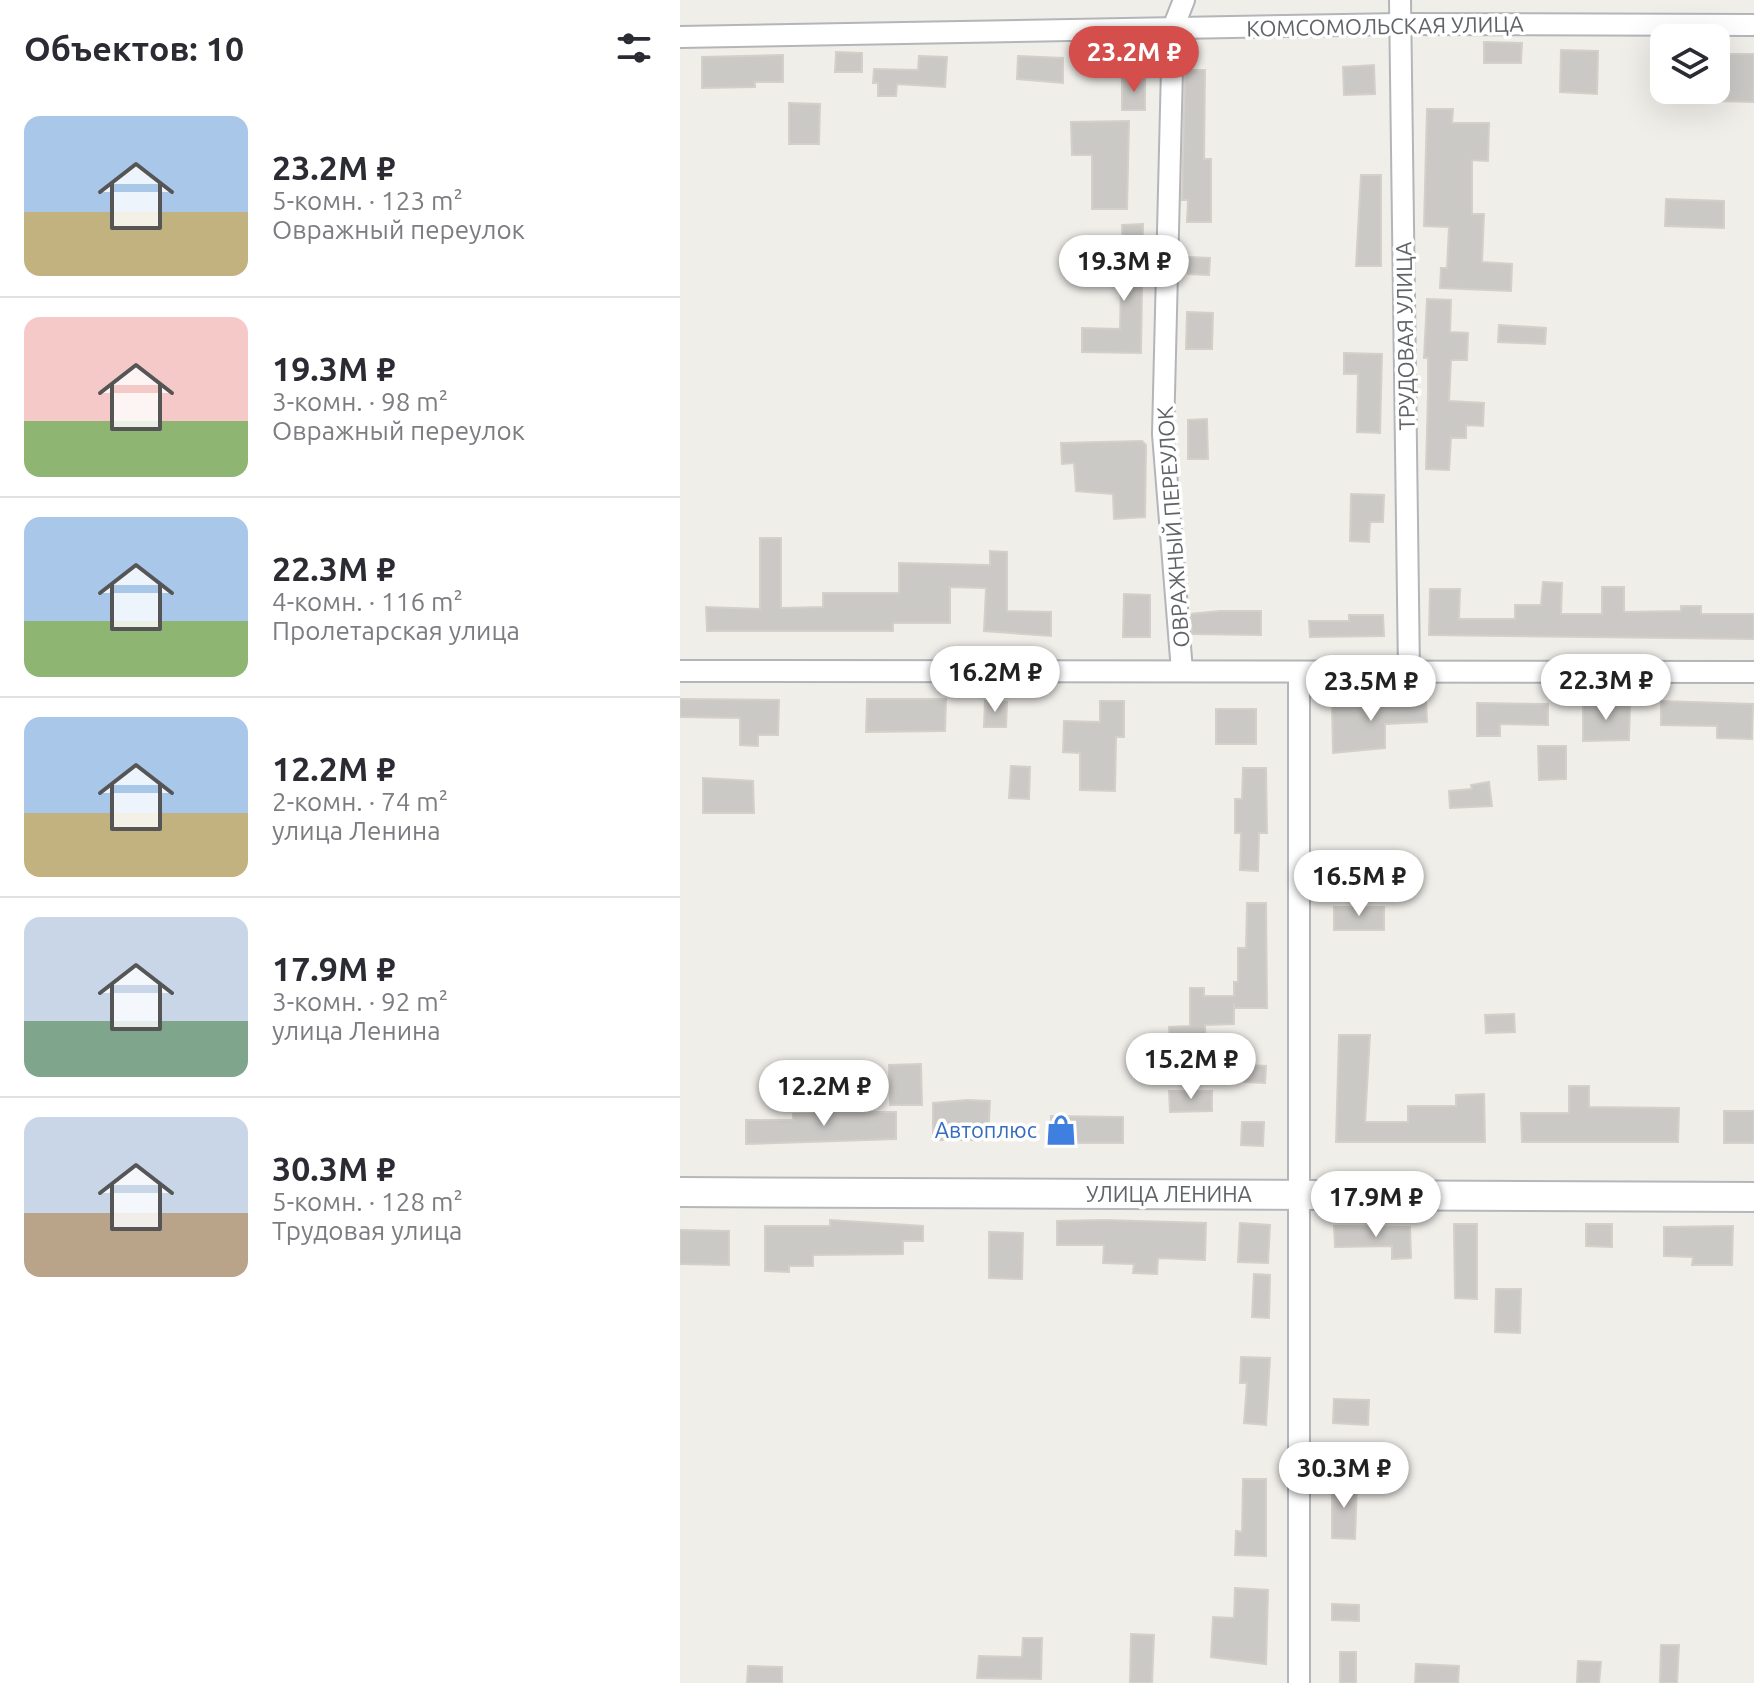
<!DOCTYPE html>
<html lang="ru">
<meta charset="utf-8">
<style>
:root{--surface:#fff;--page:#f7f7f7;--text:#2b2b33;--muted:#7c7c81;--line:#e1e1e2;--accent:#d44f4b}
body{margin:0;font-family:Ubuntu,sans-serif;background:var(--page);color:var(--text);height:100vh;display:flex;flex-direction:column;font-size:30px;white-space:nowrap}
*{box-sizing:border-box;margin:0}
p{font-size:26px;color:var(--muted)}
.icon{flex:none;width:44px;height:44px;fill:none;stroke:currentColor;stroke-width:2;stroke-linecap:round;stroke-linejoin:round}
.map{position:relative;flex:1;overflow:hidden}
.drawer{display:flex;flex-direction:column;background:var(--surface);width:680px}
.drawer>*{flex:none}
.controls{position:absolute;left:970px;top:24px;display:grid;gap:16px}
.controls a{display:grid;place-items:center;width:80px;height:80px;border-radius:16px;background:var(--surface);box-shadow:0 8px 32px #0002;font-size:40px}
.price{position:absolute;translate:-50% -68px;padding:0 18px;border-radius:28px;background:#fff;color:#222;font-size:26px;line-height:52px;filter:drop-shadow(0 2px 4px #0008)}
.price::after{content:'';position:absolute;left:50%;top:48px;width:24px;height:18px;margin-left:-12px;background:inherit;clip-path:polygon(0 0,100% 0,50% 100%)}
.price.current{background:var(--accent);color:#fff}
ul{padding:0;list-style:none}
li{display:flex;align-items:center;gap:24px;height:200px;padding:0 24px}
li+li{border-top:2px solid var(--line)}
li span{display:grid;place-items:center;flex:none;width:224px;height:160px;border-radius:16px;color:#555}
li>.icon{margin-inline-start:auto}
span .icon{width:96px;height:96px;fill:#fffc;stroke-width:1}
li b{font-size:34px}
h2{display:flex;justify-content:space-between;align-items:center;height:96px;padding:0 24px;font-size:34px}
main{display:flex;flex:1;min-height:0}
.map>svg:first-child{display:block}
</style>
<main>
<section class="drawer">
<h2>Объектов: 10<svg class="icon" aria-label="filters" viewBox="0 0 24 24"><path d="M4 7h16M4 17h16"/><circle cx="9" cy="7" r="2"/><circle cx="15" cy="17" r="2"/></svg></h2>
<ul>
<li><span style="background:linear-gradient(#a9c7e8 60%,#c2b280 0)"><svg class="icon" aria-label="home" viewBox="0 0 24 24"><path d="M3 11l9-7 9 7M6 9v11h12V9"/></svg></span><div><b>23.2M ₽</b><p>5-комн. · 123 m²</p><p>Овражный переулок</p></div></li>
<li><span style="background:linear-gradient(#f6c9c9 65%,#8fb573 0)"><svg class="icon" aria-label="home" viewBox="0 0 24 24"><path d="M3 11l9-7 9 7M6 9v11h12V9"/></svg></span><div><b>19.3M ₽</b><p>3-комн. · 98 m²</p><p>Овражный переулок</p></div></li>
<li><span style="background:linear-gradient(#a9c7e8 65%,#8fb573 0)"><svg class="icon" aria-label="home" viewBox="0 0 24 24"><path d="M3 11l9-7 9 7M6 9v11h12V9"/></svg></span><div><b>22.3M ₽</b><p>4-комн. · 116 m²</p><p>Пролетарская улица</p></div></li>
<li><span style="background:linear-gradient(#a9c7e8 60%,#c2b280 0)"><svg class="icon" aria-label="home" viewBox="0 0 24 24"><path d="M3 11l9-7 9 7M6 9v11h12V9"/></svg></span><div><b>12.2M ₽</b><p>2-комн. · 74 m²</p><p>улица Ленина</p></div></li>
<li><span style="background:linear-gradient(#c9d6e8 65%,#7fa58c 0)"><svg class="icon" aria-label="home" viewBox="0 0 24 24"><path d="M3 11l9-7 9 7M6 9v11h12V9"/></svg></span><div><b>17.9M ₽</b><p>3-комн. · 92 m²</p><p>улица Ленина</p></div></li>
<li><span style="background:linear-gradient(#c9d6e8 60%,#b9a48a 0)"><svg class="icon" aria-label="home" viewBox="0 0 24 24"><path d="M3 11l9-7 9 7M6 9v11h12V9"/></svg></span><div><b>30.3M ₽</b><p>5-комн. · 128 m²</p><p>Трудовая улица</p></div></li>
</ul>
</section>
<div class="map">
<svg width="1074" height="1683" viewBox="0 0 1074 1683">
<rect width="100%" height="100%" fill="#f0eee9"/>
<g fill="#cbc9c5" stroke="#d4cfc8" stroke-width="2">
<path d="M804 42 842 43 841 63H804Z"/>
<path d="M881 50 918 51 917 94 880 92Z"/>
<path d="M156 52 182 53V72H155Z"/>
<path d="M1036 54H1074V102L1036 101Z"/>
<path d="M103 55V82H75V87L22 88V57Z"/>
<path d="M239 56 267 57 265 87 217 84 216 96H198V83H193L194 69 238 70Z"/>
<path d="M338 56 383 58V83L337 79Z"/>
<path d="M694 65 695 94 664 95 663 67Z"/>
<path d="M505 70H525L524 159H531V222H507L508 200H502Z"/>
<rect x="442" y="77" width="23" height="33"/>
<path d="M109 103 140 104 139 144H109Z"/>
<path d="M747 109H773L772 123H809L808 161 792 160V214H804L802 262 832 264 831 291 760 288 761 268H767L769 227 744 226Z"/>
<path d="M449 121 447 209H412V155H392L391 122Z"/>
<path d="M681 175H701V266H676Z"/>
<path d="M986 199 1044 201V228L985 226Z"/>
<path d="M463 224 461 353 402 352V328L440 329 441 282H444L442 225Z"/>
<path d="M509 257 530 258 529 275 508 274Z"/>
<path d="M747 299 771 300 770 332 788 333 787 360H771L769 401 804 403 803 426 786 425V438H771L769 470 746 469 748 392V358H744Z"/>
<path d="M507 312 533 313 532 349H506Z"/>
<path d="M819 325 866 328 865 344 818 342Z"/>
<path d="M664 353 702 354 700 433 677 432 678 374H664Z"/>
<path d="M527 419 528 459H508V420Z"/>
<path d="M462 441 466 445 465 517 434 519 433 494 396 491 394 463 382 464 381 443Z"/>
<path d="M671 494 704 495 703 522H690L689 542 670 541Z"/>
<path d="M80 538H101V608L143 607V593H219V563L310 565V551L327 552V611L371 612V636L304 631 306 588 270 587V623H213V631H27L26 607 80 609Z"/>
<path d="M863 582 882 583 881 614H922V587H944V612L1001 611V606H1021V614H1074V639L749 635 750 589H780L779 619H835V605H861Z"/>
<path d="M444 594 470 595V637H443Z"/>
<path d="M540 611H581V635L512 634 510 614Z"/>
<path d="M669 615H703L704 636 630 637 629 621H669Z"/>
<path d="M0 699 99 700 98 735H78V746L60 745V718L0 717Z"/>
<path d="M187 699H266L265 731 186 732Z"/>
<path d="M305 701 327 702 326 727H304Z"/>
<path d="M420 701H444V737H436L435 791 400 790V753L383 752 384 721 420 722Z"/>
<path d="M746 701 747 722 705 724V748L653 753 652 703Z"/>
<path d="M981 701 1073 704 1072 739 1037 738V726L981 725Z"/>
<path d="M797 703 868 704V725L820 724V736H797Z"/>
<path d="M950 704 949 740 903 741V705Z"/>
<rect x="536" y="709" width="40" height="35"/>
<path d="M858 746H886V779L859 780Z"/>
<path d="M331 766 350 767 349 799 329 798Z"/>
<path d="M563 768H586L587 833H579L578 871 560 870 561 833H555V799H562Z"/>
<path d="M23 778 73 781 74 813H23Z"/>
<path d="M809 782 812 806 770 808 769 791 792 789 791 785Z"/>
<path d="M567 903H586L587 1008H554V1003V1024L525 1025 526 1054 491 1056 489 1027 510 1026V988H524V996H554V982H558V948H566Z"/>
<rect x="654" y="907" width="50" height="23"/>
<path d="M834 1014 835 1032 806 1033 805 1015Z"/>
<path d="M659 1035H690L685 1122H728V1106H776V1095L804 1094 805 1142H656Z"/>
<path d="M241 1064 242 1105H210L209 1065Z"/>
<path d="M564 1065 586 1066 585 1083 564 1082Z"/>
<path d="M889 1086H909V1107L999 1108 998 1142H842L841 1113H889Z"/>
<path d="M489 1091H532V1111L490 1112Z"/>
<path d="M287 1100 310 1101 308 1140H253V1103Z"/>
<rect x="1044" y="1111" width="30" height="32"/>
<path d="M198 1112H216V1139L66 1144V1120H113V1114Z"/>
<path d="M371 1116 443 1117V1143H370Z"/>
<path d="M562 1122H584L583 1146 561 1145Z"/>
<path d="M150 1220 243 1226V1241H223V1254L133 1255V1266H109V1272L85 1271V1226H150Z"/>
<path d="M424 1220 526 1223 525 1260 478 1258 477 1274 453 1273 454 1264 423 1263 424 1245H377V1221Z"/>
<path d="M560 1223 590 1225 588 1263 558 1262Z"/>
<path d="M774 1224H797V1299L775 1298Z"/>
<path d="M906 1224H932V1247L906 1246Z"/>
<path d="M654 1226 730 1227 731 1258 712 1259V1246L655 1247Z"/>
<path d="M1053 1226 1052 1265H1012L1013 1257 984 1256V1227Z"/>
<path d="M0 1230 49 1231V1265L0 1264Z"/>
<path d="M309 1232 343 1233 342 1279 309 1278Z"/>
<path d="M574 1274 590 1275 589 1318 572 1317Z"/>
<path d="M816 1289H841L840 1333 815 1332Z"/>
<path d="M561 1357 590 1358 586 1425 564 1423 567 1383H560Z"/>
<path d="M654 1399 689 1400 688 1425 653 1423Z"/>
<path d="M678 1447 703 1448 701 1478 677 1477Z"/>
<path d="M563 1479H586V1556L555 1555 556 1531 562 1532Z"/>
<path d="M652 1481 677 1483 675 1539 652 1538Z"/>
<path d="M555 1588 588 1590 586 1664 531 1657 533 1617 554 1618Z"/>
<path d="M652 1604 679 1605V1621L652 1620Z"/>
<path d="M451 1634 474 1635 472 1683H450Z"/>
<path d="M343 1638H362L361 1679 297 1678 299 1656 342 1657Z"/>
<path d="M981 1645H999L997 1683H980Z"/>
<rect x="660" y="1652" width="16" height="31"/>
<path d="M898 1661 921 1662 919 1683H897Z"/>
<path d="M736 1664 779 1666 778 1683H735Z"/>
<path d="M68 1666 102 1667V1683H67Z"/>
</g>
<g fill="none" stroke-linecap="round" stroke-linejoin="round">
<defs>
<g id="street">
<path d="M720 0 729 672"/>
<path d="M0 37 721 24 1074 25"/>
<path d="M0 671 1074 672"/>
<path d="M502 671 483 434 493 28 504 0"/>
<path d="M619 672V1683"/>
</g>
<path id="secondary" d="M0 1192 1074 1197"/>
</defs>
<use href="#street" stroke="#b3b5b9" stroke-width="24"/>
<use href="#secondary" stroke="#b5b7bb" stroke-width="32"/>
<use href="#street" stroke="#fff" stroke-width="20"/>
<use href="#secondary" stroke="#fff" stroke-width="28"/>
</g>
<defs>
<symbol id="shop-bare" viewBox="-9 -9 18 18"><path d="M-5-2.5h2.3a2.7 3.5 0 0 1 5.4 0H5L5.5 6h-11ZM-1.5-2.5h3a1.5 2.3 0 0 0-3 0Z" fill="#3f7fe0" stroke="#fff" stroke-width="2.5" paint-order="stroke"/></symbol>
</defs>
<g fill-rule="evenodd">
<use href="#shop-bare" x="359" y="1108" width="44" height="44"/>
</g>
<g text-anchor="middle" stroke-width="7" stroke-linejoin="round" paint-order="stroke">
<g font-size="22" fill="#606367" stroke="#fff">
<text transform="translate(705 26) rotate(-1)" y="8">КОМСОМОЛЬСКАЯ УЛИЦА</text>
<text transform="translate(725 336) rotate(-91)" y="8">ТРУДОВАЯ УЛИЦА</text>
<text transform="translate(493 527) rotate(-94)" y="8">ОВРАЖНЫЙ ПЕРЕУЛОК</text>
<text x="489" y="1202">УЛИЦА ЛЕНИНА</text>
</g>
<g font-size="22" fill="#366cbe" stroke="#fff" text-anchor="end">
<text x="357" y="1138">Автоплюс</text>
</g>
</g>
</svg>
<div class="controls">
<a><svg class="icon" aria-label="layers" viewBox="0 0 24 24"><path d="M12 4l9 5-9 5-9-5zM3 14l9 5 9-5"/></svg></a>
</div>
<b class="price current" style="left:454px;top:94px">23.2M ₽</b>
<b class="price" style="left:444px;top:303px">19.3M ₽</b>
<b class="price" style="left:315px;top:714px">16.2M ₽</b>
<b class="price" style="left:926px;top:722px">22.3M ₽</b>
<b class="price" style="left:691px;top:723px">23.5M ₽</b>
<b class="price" style="left:679px;top:918px">16.5M ₽</b>
<b class="price" style="left:511px;top:1101px">15.2M ₽</b>
<b class="price" style="left:144px;top:1128px">12.2M ₽</b>
<b class="price" style="left:696px;top:1239px">17.9M ₽</b>
<b class="price" style="left:664px;top:1510px">30.3M ₽</b>
</div>
</main>
